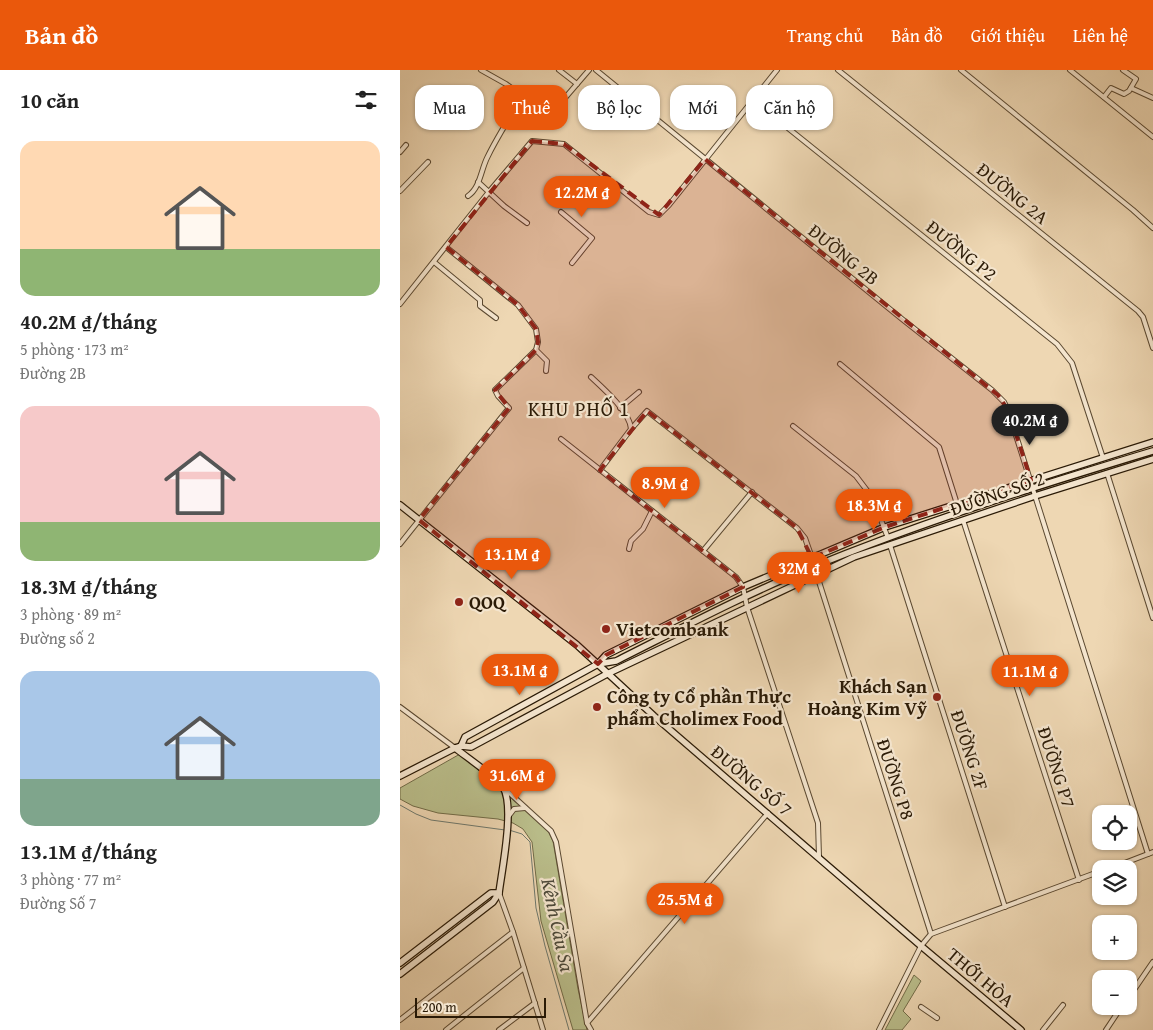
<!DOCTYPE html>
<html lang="vi">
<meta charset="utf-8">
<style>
:root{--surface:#fff;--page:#f2f2f2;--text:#222;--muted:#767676;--accent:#ea580c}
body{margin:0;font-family:"Gentium Book Plus",serif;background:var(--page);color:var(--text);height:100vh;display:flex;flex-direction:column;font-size:19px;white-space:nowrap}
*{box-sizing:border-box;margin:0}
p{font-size:16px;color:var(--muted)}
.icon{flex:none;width:28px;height:28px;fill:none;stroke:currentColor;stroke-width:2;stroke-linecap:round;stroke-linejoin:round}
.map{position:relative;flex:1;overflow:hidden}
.drawer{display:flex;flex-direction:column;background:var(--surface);width:400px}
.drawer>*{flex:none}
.hud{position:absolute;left:15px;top:15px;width:475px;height:45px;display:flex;gap:10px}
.tools{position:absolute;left:692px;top:735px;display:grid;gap:10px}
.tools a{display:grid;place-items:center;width:45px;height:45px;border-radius:10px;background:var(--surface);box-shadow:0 1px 4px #0004;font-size:25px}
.scale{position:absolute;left:15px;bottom:12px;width:131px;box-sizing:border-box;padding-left:5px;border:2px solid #2a1a06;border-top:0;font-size:14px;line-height:18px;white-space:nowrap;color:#2a1a06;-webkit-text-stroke:4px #f4e5ce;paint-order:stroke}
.price{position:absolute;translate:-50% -42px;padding:0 11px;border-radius:18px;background:var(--accent);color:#fff;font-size:16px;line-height:32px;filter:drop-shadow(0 1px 2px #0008)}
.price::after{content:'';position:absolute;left:50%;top:30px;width:15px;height:11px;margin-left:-8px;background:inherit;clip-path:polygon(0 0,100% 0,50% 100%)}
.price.current{background:#222;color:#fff}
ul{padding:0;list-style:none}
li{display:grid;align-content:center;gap:10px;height:265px;padding:0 20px}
li span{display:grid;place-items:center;height:155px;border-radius:15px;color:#555}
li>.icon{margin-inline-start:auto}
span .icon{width:90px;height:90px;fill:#fffc;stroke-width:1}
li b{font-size:21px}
h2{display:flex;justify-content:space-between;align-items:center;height:60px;padding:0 20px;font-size:21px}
.tag{padding:0 18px;border-radius:15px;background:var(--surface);box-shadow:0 1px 4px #0004;font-size:18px;line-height:45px}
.tag.current{background:var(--accent);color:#fff}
header{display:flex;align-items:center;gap:30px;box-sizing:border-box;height:70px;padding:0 25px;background:var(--accent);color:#fff}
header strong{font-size:24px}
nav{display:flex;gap:28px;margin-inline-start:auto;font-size:18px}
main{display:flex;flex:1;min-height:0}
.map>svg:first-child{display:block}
</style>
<header>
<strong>Bản đồ</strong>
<nav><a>Trang chủ</a><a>Bản đồ</a><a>Giới thiệu</a><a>Liên hệ</a></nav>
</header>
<main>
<section class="drawer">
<h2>10 căn<svg class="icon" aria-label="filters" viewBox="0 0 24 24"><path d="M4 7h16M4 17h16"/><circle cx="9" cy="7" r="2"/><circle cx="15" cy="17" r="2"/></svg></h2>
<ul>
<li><span style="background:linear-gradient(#ffd9b3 70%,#8fb573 0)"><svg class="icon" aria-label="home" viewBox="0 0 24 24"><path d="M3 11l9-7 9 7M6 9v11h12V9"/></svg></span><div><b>40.2M ₫/tháng</b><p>5 phòng · 173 m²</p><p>Đường 2B</p></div></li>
<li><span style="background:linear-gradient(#f6c9c9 75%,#8fb573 0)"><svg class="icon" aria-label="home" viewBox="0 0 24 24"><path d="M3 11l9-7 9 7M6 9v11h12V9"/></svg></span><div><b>18.3M ₫/tháng</b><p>3 phòng · 89 m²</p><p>Đường số 2</p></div></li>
<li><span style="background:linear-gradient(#a9c7e8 70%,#7fa58c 0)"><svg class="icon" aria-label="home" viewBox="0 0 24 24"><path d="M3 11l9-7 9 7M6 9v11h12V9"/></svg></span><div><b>13.1M ₫/tháng</b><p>3 phòng · 77 m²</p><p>Đường Số 7</p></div></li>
</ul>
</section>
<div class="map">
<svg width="753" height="960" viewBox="0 0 753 960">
<rect width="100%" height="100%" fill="#eed7b3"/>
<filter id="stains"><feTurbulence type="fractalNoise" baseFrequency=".004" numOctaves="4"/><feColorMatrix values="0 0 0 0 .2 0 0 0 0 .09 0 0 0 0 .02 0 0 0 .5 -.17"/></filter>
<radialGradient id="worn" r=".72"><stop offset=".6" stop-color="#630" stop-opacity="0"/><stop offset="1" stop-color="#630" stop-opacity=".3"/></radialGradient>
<g fill="#babe8b" stroke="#726c48">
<path d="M60 684 147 759 153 771 178 919 187 960H173L141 851 132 772 123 759 113 753 98 749 38 743 13 736 0 729V718Z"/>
<path d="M514 905 521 911 503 941 511 949 502 960H485Z"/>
</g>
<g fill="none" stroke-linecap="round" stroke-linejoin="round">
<g stroke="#6e796e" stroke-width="1">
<path d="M0 735 16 744 31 750 105 760"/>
<path d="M109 760 122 764 130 772 136 838 145 876 169 960"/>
</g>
<defs>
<g id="street">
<path d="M81 0 106 14 143 41 152 43 189 0"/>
<path d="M159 0 177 14"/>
<path d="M196 0 502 249 592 320 604 332 608 340 748 784"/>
<path d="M438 0 738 241 743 247 753 278"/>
<path d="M561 0 733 140 753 158"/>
<path d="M670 0 753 67"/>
<path d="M731 18 753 28"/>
<path d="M704 27 711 18 724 24 729 21 736 9 723 0"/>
<path d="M353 30 657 274 672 293 703 388"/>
<path d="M0 82 6 75"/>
<path d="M78 112 104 136 127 153"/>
<path d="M0 121 28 92"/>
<path d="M68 126C80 118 81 100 87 88 97 67 110 47 123 26"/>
<path d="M161 142 192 168 172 193"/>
<path d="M34 192 80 230V236L96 248"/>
<path d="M0 234 88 123 132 71 164 74 249 142 259 145 269 135 377 0"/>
<path d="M136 280 147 291 146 301"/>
<path d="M440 294 539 377 557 434"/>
<path d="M191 307C204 319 230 342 231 359L200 400"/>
<path d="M220 338 239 322"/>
<path d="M393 356 456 406 472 427 488 468"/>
<path d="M231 359 247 341 397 458 405 468 412 488"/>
<path d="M161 369 336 507 343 517 347 537 418 753 419 787"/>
<path d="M707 403 753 548"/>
<path d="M563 450 679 810"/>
<path d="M0 474 109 338 98 326 95 320 136 280 138 272 136 259 118 235 46 177"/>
<path d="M490 475 605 837"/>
<path d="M229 479 231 471 243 459 252 441"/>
<path d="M303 481 352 422"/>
<path d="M414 496 531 864"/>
<path d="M0 637 55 678"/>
<path d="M104 718 151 761 156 772 187 953 191 960"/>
<path d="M108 747 114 739 125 738"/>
<path d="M709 799 753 782"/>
<path d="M99 823 113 862 143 960"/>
<path d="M729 927 753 892"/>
<path d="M521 937 537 948"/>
<path d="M0 950 113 862"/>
<path d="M187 953 368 743"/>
<path d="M46 960 124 898"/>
<path d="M99 960 135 933"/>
<path d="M479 960 521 876 531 864 701 801"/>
<path d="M643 960 663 935"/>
<path d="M706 960 722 936"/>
</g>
<g id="secondary">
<path d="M0 435 177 575 254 646 521 876 621 960"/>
<path d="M198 594 216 591C280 559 344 525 410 498 522 452 637 416 753 381"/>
<path d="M61 676 65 667 198 594 206 585 343 517 485 457 753 372"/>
<path d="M0 706 55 678 61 676 71 677 207 604 454 487 635 426 753 389"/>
<path d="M0 893 91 823H99"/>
<path d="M0 904 93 832 99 823C102 799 115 736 103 717 97 708 65 686 55 678"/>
</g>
</defs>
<use href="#street" stroke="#5b4931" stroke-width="6"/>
<use href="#secondary" stroke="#2a1a06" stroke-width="8"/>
<use href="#street" stroke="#f4e5ce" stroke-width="4"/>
<use href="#secondary" stroke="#f4e5ce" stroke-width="5.5"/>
</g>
<path fill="#8f2418" fill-opacity="0.2" stroke="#8f2418" stroke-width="4" stroke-dasharray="10 6" stroke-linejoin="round" d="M132 71 164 74 259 145 305 89 598 325 608 340 631 410 485 457 412 488 397 458 247 341 200 400 336 507 343 517 206 585 198 594 19 450 109 338 95 320 136 280 138 272 136 259 118 235 46 177Z"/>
<g fill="#8f2418" stroke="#f4e5ce" stroke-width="2">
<circle cx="59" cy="532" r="5"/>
<circle cx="206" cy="559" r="5"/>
<circle cx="537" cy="627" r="5"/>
<circle cx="197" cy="637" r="5"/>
</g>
<g text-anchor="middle" stroke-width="4.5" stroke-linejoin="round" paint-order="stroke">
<g font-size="19" fill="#2a1a06" stroke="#f4e5ce">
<text transform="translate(613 123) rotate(39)" y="7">ĐƯỜNG 2A</text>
<text transform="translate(562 180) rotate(39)" y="7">ĐƯỜNG P2</text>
<text transform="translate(444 184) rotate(39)" y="7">ĐƯỜNG 2B</text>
<text transform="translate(597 423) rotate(-19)" y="7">ĐƯỜNG SỐ 2</text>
<text transform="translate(570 680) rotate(72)" y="7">ĐƯỜNG 2F</text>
<text transform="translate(657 697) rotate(72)" y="7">ĐƯỜNG P7</text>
<text transform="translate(496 709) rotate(72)" y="7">ĐƯỜNG P8</text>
<text transform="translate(352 710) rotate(40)" y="7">ĐƯỜNG SỐ 7</text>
<text transform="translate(581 907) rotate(40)" y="7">THỚI HÒA</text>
</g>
<g font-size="19" font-weight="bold" fill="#2a1a06" stroke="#f4e5ce" text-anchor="start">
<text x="69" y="539">QOQ</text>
<text x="216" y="566">Vietcombank</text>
<text x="527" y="623" text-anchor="end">Khách Sạn<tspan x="527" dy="22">Hoàng Kim Vỹ</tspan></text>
<text x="207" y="633">Công ty Cổ phần Thực<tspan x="207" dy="22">phẩm Cholimex Food</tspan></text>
</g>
<g font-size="20" letter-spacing="1" fill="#2a1a06" stroke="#f4e5ce">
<text x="179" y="346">KHU PHỐ 1</text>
</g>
<g font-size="20" font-style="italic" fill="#4c493a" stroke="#f4e5ce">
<text transform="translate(158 855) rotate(78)" y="7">Kênh Cầu Sa</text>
</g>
</g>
<rect width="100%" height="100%" filter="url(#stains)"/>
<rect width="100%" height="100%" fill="url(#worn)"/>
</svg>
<div class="tools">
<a><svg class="icon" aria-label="locate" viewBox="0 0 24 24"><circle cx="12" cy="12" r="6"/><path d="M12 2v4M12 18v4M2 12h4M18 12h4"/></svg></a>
<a><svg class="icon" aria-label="layers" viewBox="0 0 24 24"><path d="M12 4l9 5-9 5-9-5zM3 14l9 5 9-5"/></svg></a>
<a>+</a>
<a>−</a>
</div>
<div class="scale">200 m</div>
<b class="price" style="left:182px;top:148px">12.2M ₫</b>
<b class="price current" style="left:630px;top:376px">40.2M ₫</b>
<b class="price" style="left:265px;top:439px">8.9M ₫</b>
<b class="price" style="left:474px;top:461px">18.3M ₫</b>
<b class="price" style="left:112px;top:510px">13.1M ₫</b>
<b class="price" style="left:399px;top:524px">32M ₫</b>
<b class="price" style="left:120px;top:626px">13.1M ₫</b>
<b class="price" style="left:630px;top:627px">11.1M ₫</b>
<b class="price" style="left:117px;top:731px">31.6M ₫</b>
<b class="price" style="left:285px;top:855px">25.5M ₫</b>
<div class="hud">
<a class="tag">Mua</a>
<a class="tag current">Thuê</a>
<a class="tag">Bộ lọc</a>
<a class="tag">Mới</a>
<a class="tag">Căn hộ</a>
</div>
</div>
</main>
